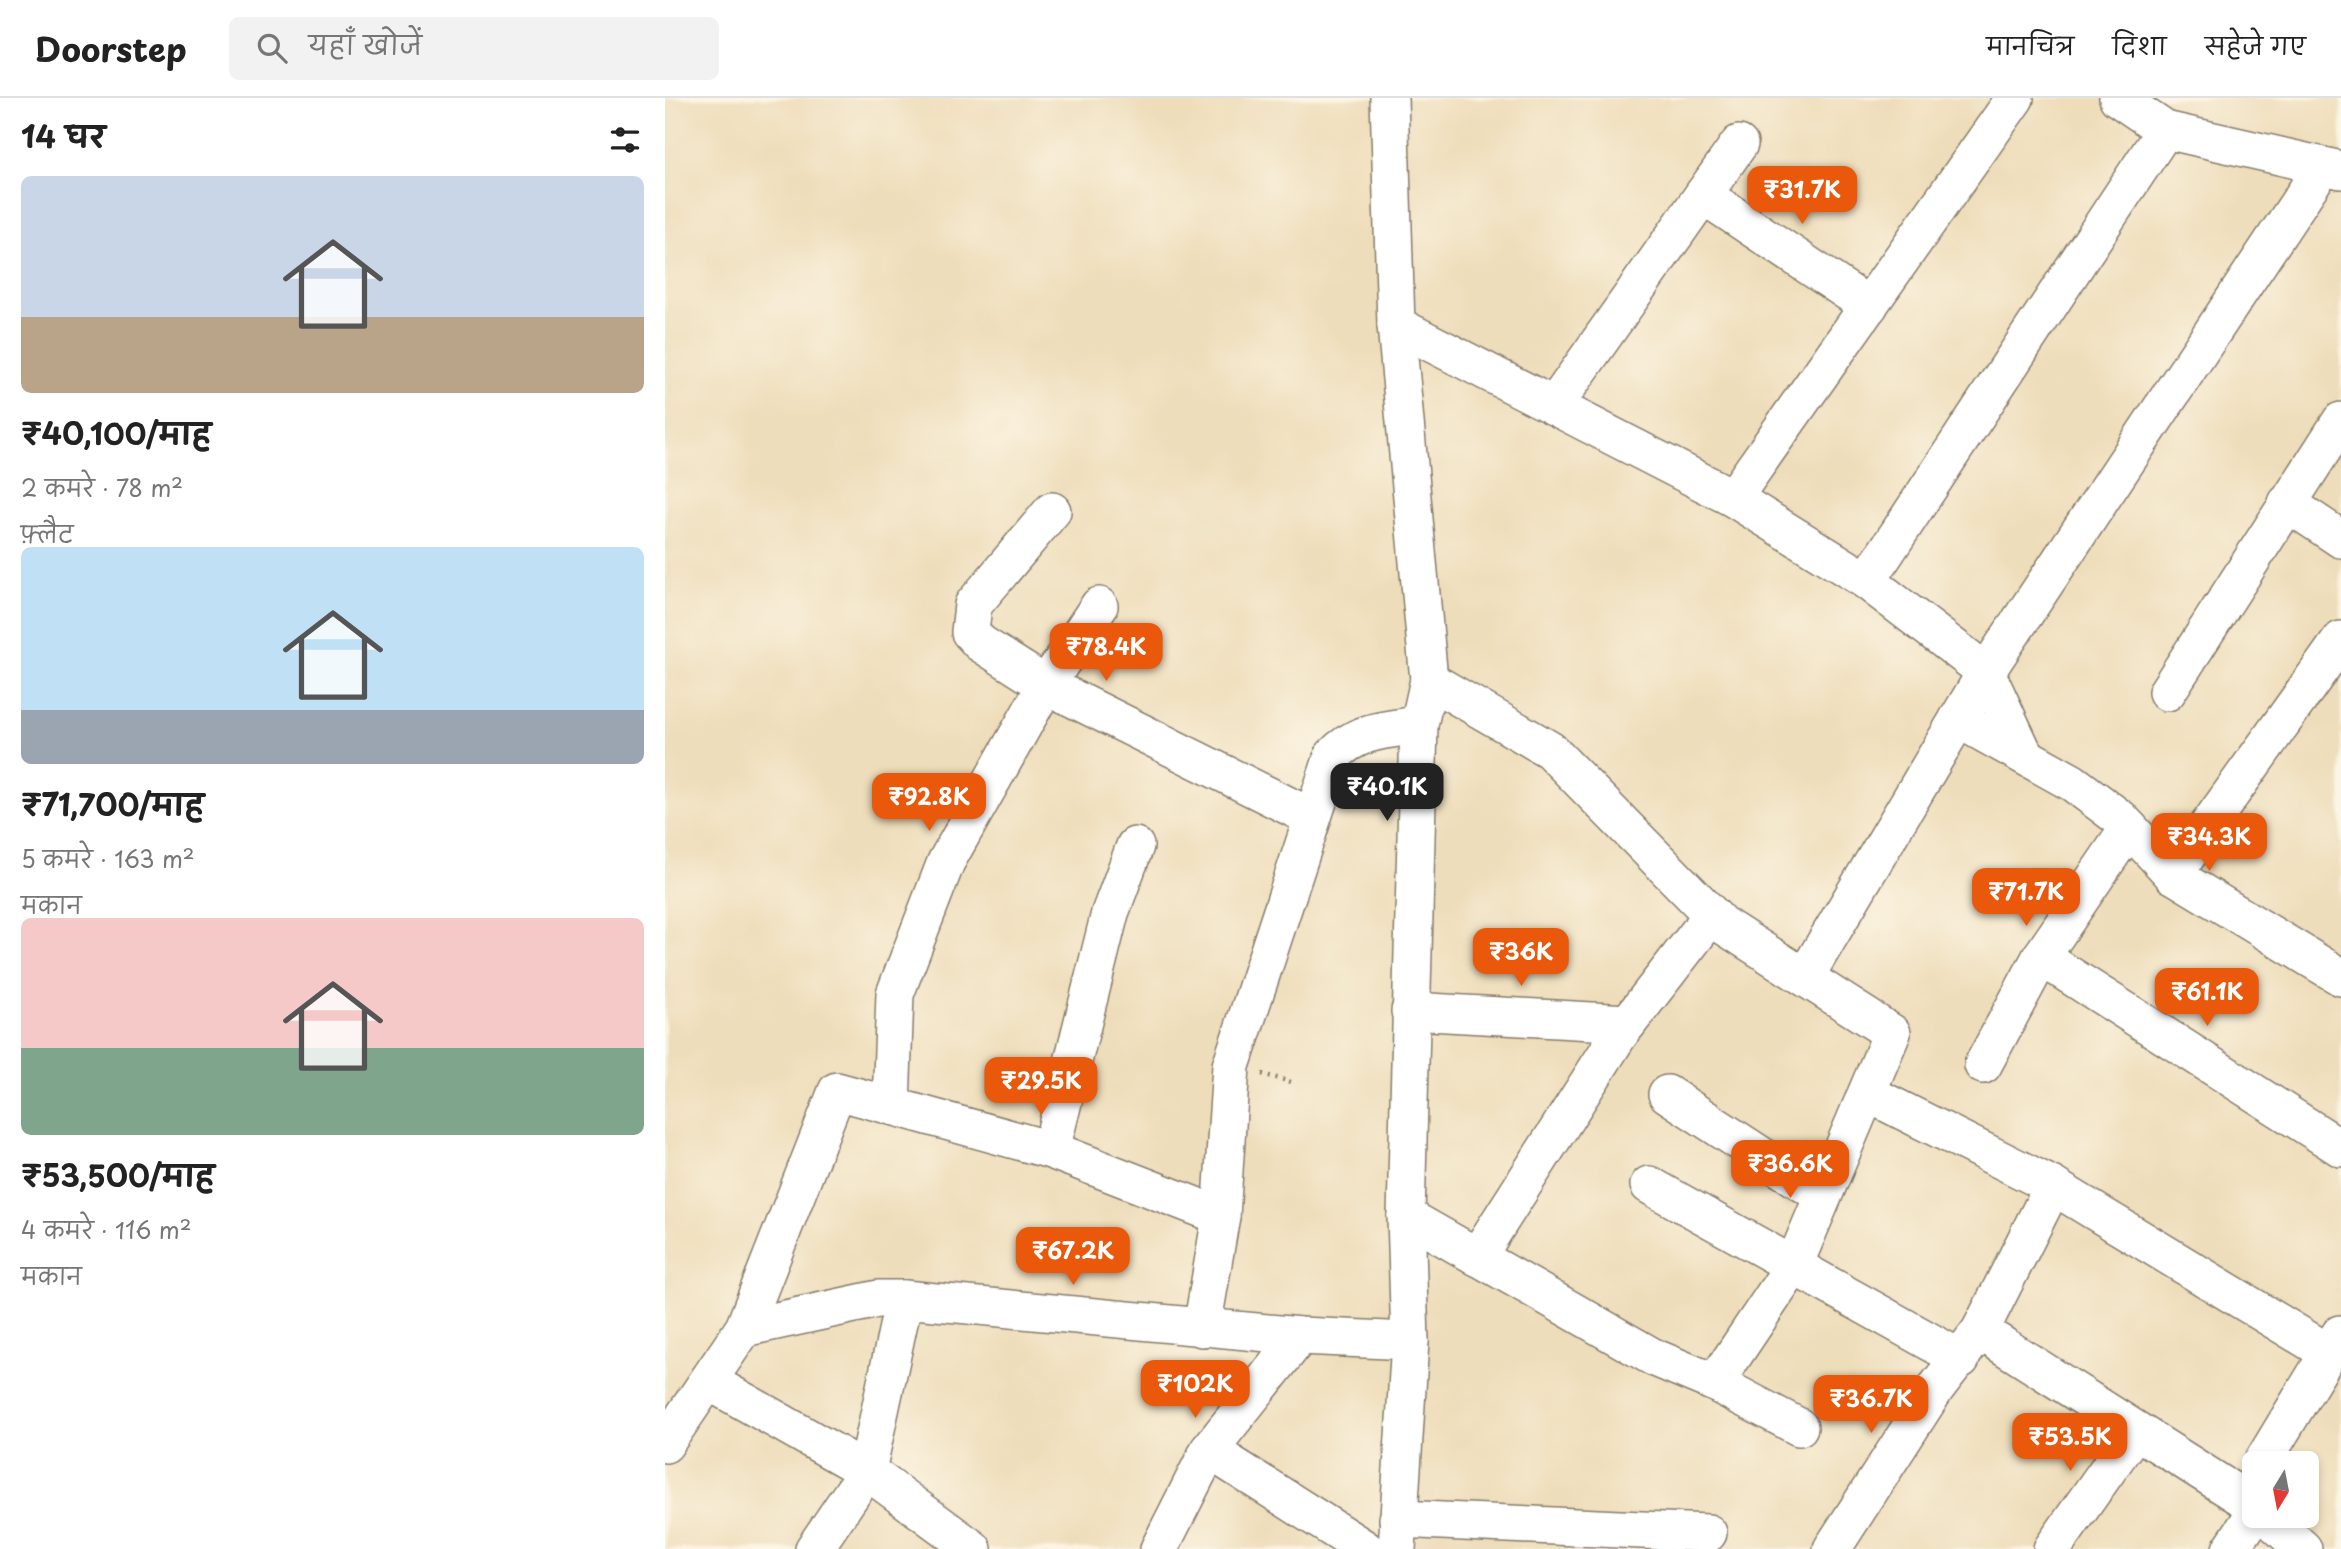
<!DOCTYPE html>
<html lang="hi">
<meta charset="utf-8">
<style>
:root{--surface:#fff;--page:#f2f2f2;--text:#222;--muted:#767676;--line:#e0e0e0;--accent:#ea580c}
body{margin:0;font-family:"Playpen Sans","Playpen Sans Deva",sans-serif;background:var(--page);color:var(--text);height:100vh;display:flex;flex-direction:column;font-size:26px;white-space:nowrap}
*{box-sizing:border-box;margin:0}
p{font-size:23px;color:var(--muted)}
.icon{flex:none;width:38px;height:38px;fill:none;stroke:currentColor;stroke-width:2;stroke-linecap:round;stroke-linejoin:round}
.map{position:relative;flex:1;overflow:hidden}
.sheet{display:flex;flex-direction:column;background:var(--surface);width:665px}
.sheet>*{flex:none}
.needle{width:46px;rotate:190deg}
.buttons{position:absolute;left:1577px;top:1353px;display:grid;gap:14px}
.buttons a{display:grid;place-items:center;width:77px;height:77px;border-radius:10px;background:var(--surface);box-shadow:0 4px 10px #0003;font-size:35px}
.price{position:absolute;translate:-50% -60px;padding:0 16px;border-radius:14px;background:var(--accent);color:#fff;font-size:23px;line-height:46px;filter:drop-shadow(0 2px 4px #0008)}
.price::after{content:'';position:absolute;left:50%;top:42px;width:21px;height:16px;margin-left:-10px;background:inherit;clip-path:polygon(0 0,100% 0,50% 100%)}
.price.selected{background:#222;color:#fff}
ul{padding:0;list-style:none}
li{display:grid;align-content:center;gap:14px;height:371px;padding:0 21px}
li span{display:grid;place-items:center;height:217px;border-radius:10px;color:#555}
li>.icon{margin-inline-start:auto}
span .icon{width:126px;height:126px;fill:#fffc;stroke-width:1}
li b{font-size:30px}
h2{display:flex;justify-content:space-between;align-items:center;height:84px;padding:0 21px;font-size:30px}
header{display:flex;align-items:center;gap:42px;box-sizing:border-box;height:98px;padding:0 35px;background:var(--surface);border-bottom:2px solid var(--line)}
header strong{font-size:33px}
nav{display:flex;gap:38px;margin-inline-start:auto;font-size:24px}
.search{width:490px;height:63px;background:var(--page);display:flex;align-items:center;gap:18px;box-sizing:border-box;padding:0 24px;border-radius:10px;color:var(--muted);font-size:26px}
main{display:flex;flex:1;min-height:0}
.map>svg:first-child{display:block}
</style>
<header>
<strong>Doorstep</strong>
<div class="search"><svg class="icon" aria-label="search" viewBox="0 0 24 24"><circle cx="10" cy="10" r="6"/><path d="M15 15l6 6"/></svg>यहाँ खोजें</div>
<nav><a>मानचित्र</a><a>दिशा</a><a>सहेजे गए</a></nav>
</header>
<main>
<section class="sheet">
<h2>14 घर<svg class="icon" aria-label="filters" viewBox="0 0 24 24"><path d="M4 7h16M4 17h16"/><circle cx="9" cy="7" r="2"/><circle cx="15" cy="17" r="2"/></svg></h2>
<ul>
<li><span style="background:linear-gradient(#c9d6e8 65%,#b9a48a 0)"><svg class="icon" aria-label="home" viewBox="0 0 24 24"><path d="M3 11l9-7 9 7M6 9v11h12V9"/></svg></span><div><b>₹40,100/माह</b><p>2 कमरे · 78 m²</p><p>फ़्लैट</p></div></li>
<li><span style="background:linear-gradient(#bfe0f5 75%,#9aa5b1 0)"><svg class="icon" aria-label="home" viewBox="0 0 24 24"><path d="M3 11l9-7 9 7M6 9v11h12V9"/></svg></span><div><b>₹71,700/माह</b><p>5 कमरे · 163 m²</p><p>मकान</p></div></li>
<li><span style="background:linear-gradient(#f6c9c9 60%,#7fa58c 0)"><svg class="icon" aria-label="home" viewBox="0 0 24 24"><path d="M3 11l9-7 9 7M6 9v11h12V9"/></svg></span><div><b>₹53,500/माह</b><p>4 कमरे · 116 m²</p><p>मकान</p></div></li>
</ul>
</section>
<div class="map">
<svg width="1676" height="1451" viewBox="0 0 1676 1451">
<rect width="100%" height="100%" fill="#fcf5e5"/>
<filter id="ink" filterUnits="userSpaceOnUse"><feTurbulence type="fractalNoise" baseFrequency=".0143" numOctaves="2"/><feDisplacementMap in="SourceGraphic" scale="14" xChannelSelector="R" yChannelSelector="G"/><feConvolveMatrix kernelMatrix="1 2 1 2 8 2 1 2 1" color-interpolation-filters="sRGB"/></filter>
<filter id="wash" filterUnits="userSpaceOnUse"><feTurbulence type="fractalNoise" baseFrequency=".00686" numOctaves="4" result="noise"/><feDisplacementMap in="SourceGraphic" scale="28" xChannelSelector="R" yChannelSelector="G"/><feGaussianBlur stdDeviation="1.57" result="paint"/><feColorMatrix in="noise" values="0 0 0 0 0 0 0 0 0 0 0 0 0 0 0 0 0 1.4 0 .05"/><feComposite in="paint" operator="in"/></filter>
<g filter="url(#wash)">
<rect width="100%" height="100%" fill="#eeddba"/>
</g>
<g filter="url(#ink)">
<g fill="none" stroke-linecap="round" stroke-linejoin="round">
<defs>
<g id="minor">
<path d="M724 0 731 227 764 582 754 627 741 1118 745 1243 732 1451"/>
<path d="M1453 0 1500 32 1676 72"/>
<path d="M1038 97 1204 208"/>
<path d="M731 227 1068 400 1202 483 1321 574 1360 658"/>
<path d="M889 308 1074 46"/>
<path d="M1068 400 1350 0"/>
<path d="M1622 405 1676 441"/>
<path d="M387 413 308 507 305 534 315 545 381 587 646 719"/>
<path d="M1202 483 1500 32"/>
<path d="M764 582 885 652 1056 826 1227 935 1129 1167 1050 1285"/>
<path d="M1502 594 1676 323"/>
<path d="M1293 621 1408 685 1456 721 1508 777 1676 879"/>
<path d="M1508 777 1676 542"/>
<path d="M1376 859 1676 1050"/>
<path d="M1140 879 1321 574 1658 68"/>
<path d="M745 913 963 925"/>
<path d="M1318 967 1376 859 1464 730"/>
<path d="M1202 995 1388 1088 1664 1255"/>
<path d="M1002 996 1158 1098"/>
<path d="M226 1008 230 896 281 764 381 587 434 508"/>
<path d="M386 1052 445 815 470 748"/>
<path d="M984 1087 1296 1261"/>
<path d="M741 1118 988 1259 1050 1285 1134 1329"/>
<path d="M812 1159 953 938 1047 817"/>
<path d="M79 1230 213 1201H239L635 1238 745 1243"/>
<path d="M537 1230 556 1118 566 968 668 658C692 632 721 632 754 627"/>
<path d="M1315 1233 1589 1407"/>
<path d="M43 1283 202 1373 308 1451"/>
<path d="M0 1346 79 1230 172 993 386 1052 556 1118"/>
<path d="M544 1352 700 1451"/>
<path d="M1597 1365 1675 1236"/>
<path d="M1602 1418 1638 1451"/>
<path d="M733 1421 1043 1435"/>
<path d="M149 1451 202 1373 239 1201"/>
<path d="M494 1451 544 1352 635 1238"/>
<path d="M1167 1451 1271 1290 1315 1233 1388 1088"/>
<path d="M1387 1451 1470 1333"/>
<path d="M1566 1451 1589 1417"/>
</g>
</defs>
<use href="#minor" stroke="#857c6b" stroke-width="40"/>
<path stroke="#857c6b" stroke-width="4.5" stroke-dasharray="2 5" stroke-linecap="butt" d="M597 976 630 985"/>
<use href="#minor" stroke="#fff" stroke-width="37"/>
</g>
</g>
</svg>
<div class="buttons">
<a><svg class="needle" viewBox="-14 -14 28 28"><path d="M0-13l5 13h-10z" fill="#e53935"/><path d="M0 13l5-13h-10z" fill="#767676"/></svg></a>
</div>
<b class="price" style="left:1137px;top:128px">₹31.7K</b>
<b class="price" style="left:441px;top:585px">₹78.4K</b>
<b class="price selected" style="left:722px;top:725px">₹40.1K</b>
<b class="price" style="left:264px;top:735px">₹92.8K</b>
<b class="price" style="left:1544px;top:775px">₹34.3K</b>
<b class="price" style="left:1361px;top:830px">₹71.7K</b>
<b class="price" style="left:856px;top:890px">₹36K</b>
<b class="price" style="left:1542px;top:930px">₹61.1K</b>
<b class="price" style="left:376px;top:1019px">₹29.5K</b>
<b class="price" style="left:1125px;top:1102px">₹36.6K</b>
<b class="price" style="left:408px;top:1189px">₹67.2K</b>
<b class="price" style="left:530px;top:1322px">₹102K</b>
<b class="price" style="left:1206px;top:1337px">₹36.7K</b>
<b class="price" style="left:1405px;top:1375px">₹53.5K</b>
</div>
</main>
